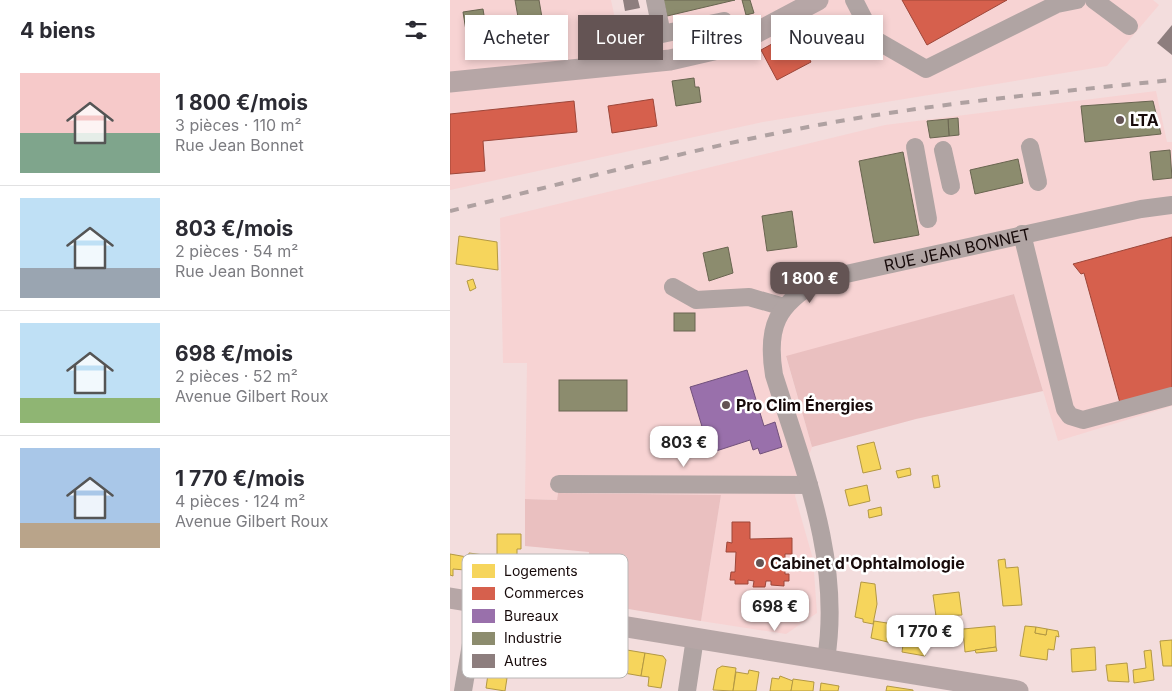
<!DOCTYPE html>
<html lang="fr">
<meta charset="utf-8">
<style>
:root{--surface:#fff;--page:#f2f2f3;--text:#2b2b33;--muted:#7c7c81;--line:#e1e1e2;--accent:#645454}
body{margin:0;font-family:Inter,sans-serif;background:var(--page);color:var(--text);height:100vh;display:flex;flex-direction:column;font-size:19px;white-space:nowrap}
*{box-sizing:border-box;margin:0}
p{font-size:16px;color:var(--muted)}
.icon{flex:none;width:28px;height:28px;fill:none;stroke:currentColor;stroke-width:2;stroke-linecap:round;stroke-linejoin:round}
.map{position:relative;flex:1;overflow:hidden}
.side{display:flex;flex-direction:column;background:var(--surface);width:450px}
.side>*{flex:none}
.banner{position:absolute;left:15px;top:15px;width:475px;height:45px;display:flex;gap:10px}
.price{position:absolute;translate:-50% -42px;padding:0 11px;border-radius:10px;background:#fff;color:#222;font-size:16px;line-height:32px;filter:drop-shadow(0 1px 2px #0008)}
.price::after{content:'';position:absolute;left:50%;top:30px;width:15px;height:11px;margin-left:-8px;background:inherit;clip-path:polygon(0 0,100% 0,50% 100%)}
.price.active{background:var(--accent);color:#fff}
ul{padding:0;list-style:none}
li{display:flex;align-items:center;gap:15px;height:125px;padding:0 20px}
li+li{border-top:1px solid var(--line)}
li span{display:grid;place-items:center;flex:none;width:140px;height:100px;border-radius:0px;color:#555}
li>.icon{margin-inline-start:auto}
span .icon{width:60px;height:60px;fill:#fffc;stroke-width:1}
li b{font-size:21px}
h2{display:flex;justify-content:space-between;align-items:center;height:60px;padding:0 20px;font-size:21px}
.tag{padding:0 18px;border-radius:0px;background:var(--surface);box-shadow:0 2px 8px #0003;font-size:18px;line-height:45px}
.tag.active{background:var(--accent);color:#fff}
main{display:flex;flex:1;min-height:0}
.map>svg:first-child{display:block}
</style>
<main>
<section class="side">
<h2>4 biens<svg class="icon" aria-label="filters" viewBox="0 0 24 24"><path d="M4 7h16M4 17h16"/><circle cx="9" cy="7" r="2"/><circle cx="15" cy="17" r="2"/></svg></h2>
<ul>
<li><span style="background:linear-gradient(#f6c9c9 60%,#7fa58c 0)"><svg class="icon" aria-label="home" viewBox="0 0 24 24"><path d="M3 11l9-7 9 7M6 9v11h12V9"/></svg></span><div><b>1 800 €/mois</b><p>3 pièces · 110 m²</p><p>Rue Jean Bonnet</p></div></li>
<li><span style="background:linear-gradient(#bfe0f5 70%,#9aa5b1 0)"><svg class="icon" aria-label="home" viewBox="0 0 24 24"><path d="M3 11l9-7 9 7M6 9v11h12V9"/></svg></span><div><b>803 €/mois</b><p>2 pièces · 54 m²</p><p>Rue Jean Bonnet</p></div></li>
<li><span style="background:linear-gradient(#bfe0f5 75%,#8fb573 0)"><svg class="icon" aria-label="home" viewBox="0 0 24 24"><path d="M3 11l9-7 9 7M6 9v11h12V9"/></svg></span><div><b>698 €/mois</b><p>2 pièces · 52 m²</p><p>Avenue Gilbert Roux</p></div></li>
<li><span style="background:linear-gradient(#a9c7e8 75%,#b9a48a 0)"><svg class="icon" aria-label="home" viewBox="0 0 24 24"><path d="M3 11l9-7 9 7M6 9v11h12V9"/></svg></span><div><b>1 770 €/mois</b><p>4 pièces · 124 m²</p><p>Avenue Gilbert Roux</p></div></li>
</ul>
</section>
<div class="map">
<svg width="722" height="691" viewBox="0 0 722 691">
<rect width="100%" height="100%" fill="#f3dddd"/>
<g fill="#f7d3d3">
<path d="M0 0H161L172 52 210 47 201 0H703L709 5 657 66 313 122 0 190Z"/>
<path d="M706 91 717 142H722V406L608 441 564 294 336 357 362 447 345 496 363 559 367 613 336 634 251 621 271 495 108 493 107 500 75 499 77 363H53L50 218 435 125Z"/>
</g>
<g fill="#eac0c0">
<path d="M564 294 593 391 466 419 362 447 336 356Z"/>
<path d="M108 493 271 495 251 621 136 602 139 552 75 546V499L107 500Z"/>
</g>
<g fill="#f6d55c" stroke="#b39843">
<path d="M9 236 47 242 48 270 6 264Z"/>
<path d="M23 279 26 288 20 291 17 281Z"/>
<path d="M424 442 431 469 413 473 407 446Z"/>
<path d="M460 468 461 475 448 478 446 471Z"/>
<path d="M488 475 490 487 484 488 482 476Z"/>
<path d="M417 485 420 501 399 506 395 490Z"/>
<path d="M431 507 432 515 419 518 418 510Z"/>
<path d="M47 534H71V549H67V561L47 560Z"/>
<path d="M19 553 42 556 36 576 17 575Z"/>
<path d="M0 554 17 557 15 570 3 569V576L0 575Z"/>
<path d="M555 559 556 568 568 567 572 605 553 606 548 560Z"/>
<path d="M411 582 425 584 427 604 423 624 413 622V619L405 617Z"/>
<path d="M509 592 512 615 486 616 483 595Z"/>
<path d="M424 621 450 625 446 644 421 638Z"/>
<path d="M450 625 457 627 456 633 475 636V656L452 652 453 645 446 644Z"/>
<path d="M545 626 546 647 515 652 513 629Z"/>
<path d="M575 626 586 627 585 633 596 635 597 629 608 631 609 637 606 636 604 650 598 649 597 660 570 656Z"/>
<path d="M586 627 597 629 596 635 585 633Z"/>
<path d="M722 640V666H713L710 641Z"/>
<path d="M546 647 547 651 526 653 525 650Z"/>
<path d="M645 647 646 670 622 672 621 649Z"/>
<path d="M177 650 195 653 191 676 174 673Z"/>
<path d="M701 650 704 680 684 683 683 670 696 668 694 651Z"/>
<path d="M195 653 213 656 216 660 211 688 198 686 199 677 191 676Z"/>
<path d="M677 663 679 682 658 681 656 665Z"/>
<path d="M272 666 286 668 283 691 263 690 267 669Z"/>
<path d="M299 670 309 672 306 691H283L286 672 298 674Z"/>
<path d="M38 674 57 678 55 691 36 688Z"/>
<path d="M330 676 343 681 341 691H320L322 678 329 679Z"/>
<path d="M343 679 364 682 363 691H341Z"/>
<path d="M371 683 389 686 388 691H370Z"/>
<path d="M437 686 463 690V691H436Z"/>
</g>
<g fill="#d6604d" stroke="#9d4639">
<path d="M452 0H557L477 45Z"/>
<path d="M345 31 361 62 327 80 311 50Z"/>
<path d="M203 99 207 126 162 133 158 106Z"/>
<path d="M124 101 127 132 33 141 35 171 0 174V114Z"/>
<path d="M722 237V389L670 403 634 273 631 274 623 264Z"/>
<path d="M282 522H300V539L342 538V554H335V574H339V581H334V586L321 585V581H316L315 587H303L304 581 298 580V584H285V580H280L281 572H285L286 552H276L277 542 282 543Z"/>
</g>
<path fill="#9970ab" stroke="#72517b" d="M297 370 314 426 325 422 332 447 310 454 308 448 303 450 300 440 260 453 240 387Z"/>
<g fill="#8c8c6e" stroke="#696550">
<path d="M65 0H89L95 35 72 40Z"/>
<path d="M213 0H285L217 16Z"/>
<path d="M292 0H300L304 13 296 15Z"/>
<path d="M33 9 37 34 17 37 13 12Z"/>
<path d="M244 78 245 87H249L251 102 226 106 222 81Z"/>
<path d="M703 101 711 134 635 142 631 106Z"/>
<path d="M508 118 509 135 499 136 498 119Z"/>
<path d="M498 119 499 136 480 138 477 121Z"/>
<path d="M720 150 722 178 703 180 700 152Z"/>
<path d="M453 152 469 235 424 243 409 161Z"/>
<path d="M568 159 573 183 525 194 520 170Z"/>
<path d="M342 211 347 247 317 251 312 216Z"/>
<path d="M278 247 283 273 259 281 253 253Z"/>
<rect x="224" y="313" width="21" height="18"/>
<rect x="109" y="380" width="68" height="31"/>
</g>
<g fill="#8d7e7e">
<path d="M173 0H188L190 8 175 11Z"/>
<path d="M722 25V55L707 43Z"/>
<path d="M182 31 185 42 173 44 171 33Z"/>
</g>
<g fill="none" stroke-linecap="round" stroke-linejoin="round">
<g stroke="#b0a4a3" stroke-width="18">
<path d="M205 0 212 34 274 21 281 46"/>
<path d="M404 0 424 39 476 69 607 4 627 0"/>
<path d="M644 0 679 26"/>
<path d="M465 147 478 219"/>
<path d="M580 147 588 182"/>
<path d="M493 150 501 186"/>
<path d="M572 234 615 409 620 416 633 420 722 396"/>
<path d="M223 287 246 300 299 297 334 307"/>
<path d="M109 484 359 485"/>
<path id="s1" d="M376 659C392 561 353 467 324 375 316 326 327 305 369 280L691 209 722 205"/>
<path d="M13 691 28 603"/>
<path d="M237 691 245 638"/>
</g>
<g stroke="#b6a6a6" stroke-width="21">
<path d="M0 82 220 60 281 46 368 0"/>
<path d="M0 598 568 691"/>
</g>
<path stroke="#afa1a1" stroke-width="4" stroke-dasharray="9 9" stroke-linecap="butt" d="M0 211C133 179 267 142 402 119 508 101 616 91 722 80"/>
</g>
<g fill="#645454" stroke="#fff" stroke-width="2">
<circle cx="670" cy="120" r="5"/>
<circle cx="276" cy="405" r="5"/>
<circle cx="310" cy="563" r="5"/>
</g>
<g text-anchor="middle" stroke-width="5" stroke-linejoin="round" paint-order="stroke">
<g font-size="16" font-weight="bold" fill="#170a0a" stroke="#fff" text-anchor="start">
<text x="680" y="126">LTA</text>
<text x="286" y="411">Pro Clim Énergies</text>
<text x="320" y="569">Cabinet d'Ophtalmologie</text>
</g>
<g font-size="16" fill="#170a0a" stroke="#fff">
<text dy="6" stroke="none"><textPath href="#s1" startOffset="548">RUE JEAN BONNET</textPath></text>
</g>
</g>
<rect x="12" y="554" width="166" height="124" rx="8" fill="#fff" stroke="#b9b6b6" stroke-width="1"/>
<rect x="22" y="564" width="23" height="14" fill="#f6d55c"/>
<rect x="22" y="587" width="23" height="13" fill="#d6604d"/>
<rect x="22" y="609" width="23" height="14" fill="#9970ab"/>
<rect x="22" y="632" width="23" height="13" fill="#8c8c6e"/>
<rect x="22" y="654" width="23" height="14" fill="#8d7e7e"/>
<g font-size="14" fill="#170a0a">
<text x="54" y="576">Logements</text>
<text x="54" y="598">Commerces</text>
<text x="54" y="621">Bureaux</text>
<text x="54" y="643">Industrie</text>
<text x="54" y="666">Autres</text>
</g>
</svg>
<b class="price active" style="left:360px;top:304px">1 800 €</b>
<b class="price" style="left:234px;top:468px">803 €</b>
<b class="price" style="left:325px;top:632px">698 €</b>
<b class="price" style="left:475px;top:657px">1 770 €</b>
<div class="banner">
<a class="tag">Acheter</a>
<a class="tag active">Louer</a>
<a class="tag">Filtres</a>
<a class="tag">Nouveau</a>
</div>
</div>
</main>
